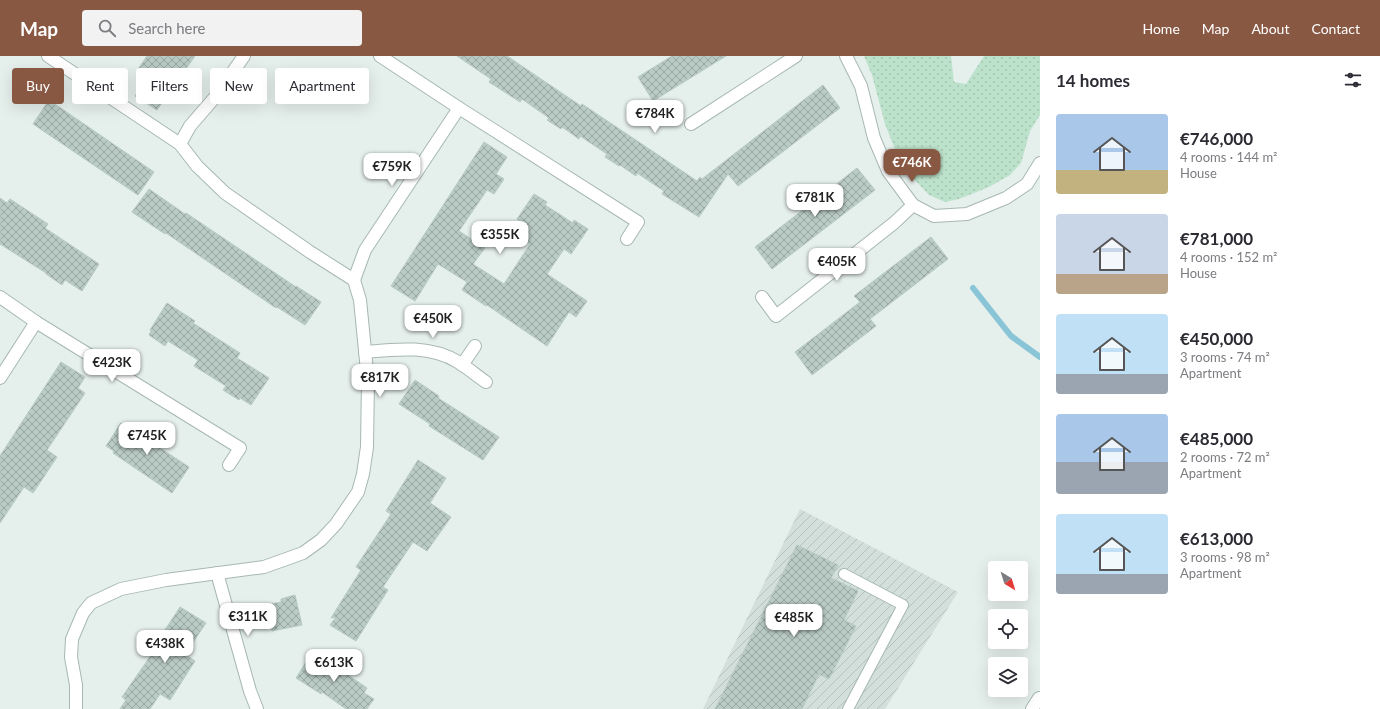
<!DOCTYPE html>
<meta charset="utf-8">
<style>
:root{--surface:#fff;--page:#f2f2f3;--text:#2b2b33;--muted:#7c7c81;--accent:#895843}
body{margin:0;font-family:Lato,sans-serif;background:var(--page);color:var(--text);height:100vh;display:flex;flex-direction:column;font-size:15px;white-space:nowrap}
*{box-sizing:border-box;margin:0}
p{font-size:13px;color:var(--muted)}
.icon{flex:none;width:22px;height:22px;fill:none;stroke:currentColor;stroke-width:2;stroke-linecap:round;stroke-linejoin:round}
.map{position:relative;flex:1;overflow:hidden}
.panel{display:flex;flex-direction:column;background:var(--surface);width:340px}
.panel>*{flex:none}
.guide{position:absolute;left:12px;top:12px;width:380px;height:36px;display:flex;gap:8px}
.needle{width:26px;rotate:142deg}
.controls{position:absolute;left:988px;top:505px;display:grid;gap:8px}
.controls a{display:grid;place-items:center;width:40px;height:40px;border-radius:4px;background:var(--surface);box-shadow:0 4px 16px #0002;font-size:20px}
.price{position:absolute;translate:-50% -34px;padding:0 9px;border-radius:8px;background:#fff;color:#222;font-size:13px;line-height:26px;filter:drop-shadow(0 1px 2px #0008)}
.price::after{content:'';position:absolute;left:50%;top:24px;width:12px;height:9px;margin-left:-6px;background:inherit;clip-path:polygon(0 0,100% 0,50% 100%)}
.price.on{background:var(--accent);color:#fff}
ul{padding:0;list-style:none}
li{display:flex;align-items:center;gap:12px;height:100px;padding:0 16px}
li span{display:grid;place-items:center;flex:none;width:112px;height:80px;border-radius:4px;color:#555}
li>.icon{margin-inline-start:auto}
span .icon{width:48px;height:48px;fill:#fffc;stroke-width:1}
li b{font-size:17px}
h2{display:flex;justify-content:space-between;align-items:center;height:48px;padding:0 16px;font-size:17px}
.tag{padding:0 14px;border-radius:4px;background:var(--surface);box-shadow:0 4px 16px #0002;font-size:14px;line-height:36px}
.tag.on{background:var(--accent);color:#fff}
header{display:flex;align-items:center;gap:24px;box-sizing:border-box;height:56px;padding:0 20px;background:var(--accent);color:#fff}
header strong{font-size:19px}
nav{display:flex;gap:22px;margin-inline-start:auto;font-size:14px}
.search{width:280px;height:36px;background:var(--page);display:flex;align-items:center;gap:10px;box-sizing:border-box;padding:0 14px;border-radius:4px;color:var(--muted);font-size:15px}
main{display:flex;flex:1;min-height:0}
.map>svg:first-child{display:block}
</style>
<header>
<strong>Map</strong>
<div class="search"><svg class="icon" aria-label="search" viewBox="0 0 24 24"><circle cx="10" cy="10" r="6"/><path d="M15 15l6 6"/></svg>Search here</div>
<nav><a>Home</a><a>Map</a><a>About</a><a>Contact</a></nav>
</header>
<main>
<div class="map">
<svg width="1040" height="653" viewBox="0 0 1040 653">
<defs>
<pattern id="industrial-furrows" width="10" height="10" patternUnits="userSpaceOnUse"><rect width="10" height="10" fill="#d3dfdb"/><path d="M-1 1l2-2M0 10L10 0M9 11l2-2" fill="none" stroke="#b5c1bd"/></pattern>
<pattern id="grass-dots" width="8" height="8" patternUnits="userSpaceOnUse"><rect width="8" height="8" fill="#bde2cb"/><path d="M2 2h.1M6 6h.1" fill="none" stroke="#a2c3af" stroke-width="1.8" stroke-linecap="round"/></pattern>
<pattern id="building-cross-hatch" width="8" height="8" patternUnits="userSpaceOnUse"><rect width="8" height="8" fill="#bacbc5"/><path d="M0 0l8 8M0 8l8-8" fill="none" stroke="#97a6a1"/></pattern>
</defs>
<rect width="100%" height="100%" fill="#e5efec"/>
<path fill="url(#industrial-furrows)" d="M800 453 958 536 885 653H703Z"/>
<path fill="url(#grass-dots)" d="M864 0H951L954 26 966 28 984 0H1040V59L1030 75 1021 107 1010 119 989 131 959 143 945 146 929 139 911 120 896 96 885 68 872 19Z"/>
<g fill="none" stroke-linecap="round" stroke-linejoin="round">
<path stroke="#8ac4d7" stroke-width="6" d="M973 232 1011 280 1040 301"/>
</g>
<g fill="url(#building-cross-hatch)" stroke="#b7cac4">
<path d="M147 0H195L157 54 135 40 146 23 136 16Z"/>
<path d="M457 0H507L581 50 582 48 697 125 700 121 702 123 823 29 840 52 738 130 728 118 699 161 662 138 664 135 637 117 636 120 620 109 619 110 605 101 607 98 580 80 579 83 562 71 561 73 547 64 549 62 522 43 520 46 489 26 491 23Z"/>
<path d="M672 0H726L653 45 638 21Z"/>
<path d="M49 44 154 116 138 139 33 68Z"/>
<path d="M484 86 507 101 496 118 504 123 494 138 487 134 459 175 485 192 473 208 504 228 530 188 513 177 520 165 517 163 534 138 547 146 545 149 573 167 574 164 588 173 571 198 564 193 547 218 587 245 576 261 569 256 547 290 487 249 486 250 462 234 467 226 438 208 415 245 391 230Z"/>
<path d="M857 112 875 134 772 213 755 191Z"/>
<path d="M149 133 185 158 186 157 296 231V230L321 246 305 269 277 251 276 252 166 177 165 178 132 156Z"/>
<path d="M0 142 7 147 10 143 48 168 45 172 99 208 82 235 65 224 62 229 46 218V217L0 188Z"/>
<path d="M931 181 948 203 870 263 876 270 812 319 795 296 860 246 854 240Z"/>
<path d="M167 247 195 265 193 267 240 297 237 302 269 322 251 349 240 342 239 344 223 334 226 330 194 310 198 304 168 285 165 290 149 279 151 275 150 274Z"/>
<path d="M61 306 85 321 78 332 85 337 47 394 57 401 33 437 24 431 0 467V400Z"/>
<path d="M415 324 439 340 438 342 499 381 483 404 429 370 430 368 399 348Z"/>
<path d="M121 367 129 373 131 370 140 376 143 372 159 383 157 387 158 388 157 390 189 411 172 437 113 397 114 395 106 390Z"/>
<path d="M418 404 446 422 430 447 451 461 427 495 413 486 383 531 388 534 356 585 330 569 336 561 331 562 361 514 356 511 391 458 386 455Z"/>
<path d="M797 489 838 509 831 522 858 535 844 564 856 570 829 623 819 618 802 653H715Z"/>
<path d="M295 539 302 569 272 575 266 549 281 546V543Z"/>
<path d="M180 551 206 567 185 598 195 605 170 644 160 638 150 653H120L126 644 122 641 165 579 163 577Z"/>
<path d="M313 595 367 632 364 637 374 643 367 653H346L322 636 321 638 296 622Z"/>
</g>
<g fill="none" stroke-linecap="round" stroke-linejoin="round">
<defs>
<path id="service" d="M844 518 903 549 848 653"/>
<g id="minor">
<path d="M48 0 180 88 197 110 225 137 310 196 354 224 360 244 368 325 367 391 363 418 358 436 336 468 321 484 303 497 264 511 166 524 121 533 91 547 83 557 72 583 71 601 76 629V653"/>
<path d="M380 0 459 52 638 166 627 183"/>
<path d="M846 0 861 30 874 82 888 115 913 149 934 160 967 158 1006 142 1027 128 1040 107"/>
<path d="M691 68 796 0"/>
<path d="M180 88 190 70 216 40 244 0"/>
<path d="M354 224 365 194 459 52"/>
<path d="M0 241 36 266"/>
<path d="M762 241 776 260 894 167 913 149"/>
<path d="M365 296C397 293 430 289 458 306 468 312 477 320 486 326"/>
<path d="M462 309 475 290"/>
<path d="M0 322 36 266 240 392 229 409"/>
<path d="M217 517 250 635 257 653"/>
<path d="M1032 653 1039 642"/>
</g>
</defs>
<use href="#service" stroke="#a7b8b4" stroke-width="12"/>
<use href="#minor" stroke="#a7b8b4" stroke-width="14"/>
<use href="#service" stroke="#fff" stroke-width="10"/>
<use href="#minor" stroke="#fff" stroke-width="12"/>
</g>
</svg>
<div class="controls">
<a><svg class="needle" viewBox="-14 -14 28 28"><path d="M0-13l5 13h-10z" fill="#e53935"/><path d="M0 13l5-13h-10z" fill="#7c7c81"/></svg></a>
<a><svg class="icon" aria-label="locate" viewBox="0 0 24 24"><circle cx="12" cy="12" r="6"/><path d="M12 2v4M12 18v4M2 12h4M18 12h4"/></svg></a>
<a><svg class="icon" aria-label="layers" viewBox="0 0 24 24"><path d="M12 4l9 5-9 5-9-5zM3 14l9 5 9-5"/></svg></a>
</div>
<b class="price" style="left:655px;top:78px">€784K</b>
<b class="price on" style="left:912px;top:127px">€746K</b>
<b class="price" style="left:392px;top:131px">€759K</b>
<b class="price" style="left:815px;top:162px">€781K</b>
<b class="price" style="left:500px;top:199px">€355K</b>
<b class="price" style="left:837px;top:226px">€405K</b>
<b class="price" style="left:433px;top:283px">€450K</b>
<b class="price" style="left:112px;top:327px">€423K</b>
<b class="price" style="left:380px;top:342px">€817K</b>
<b class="price" style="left:147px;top:400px">€745K</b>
<b class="price" style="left:248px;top:581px">€311K</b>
<b class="price" style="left:794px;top:582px">€485K</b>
<b class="price" style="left:165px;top:608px">€438K</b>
<b class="price" style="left:334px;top:627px">€613K</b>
<div class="guide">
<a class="tag on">Buy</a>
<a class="tag">Rent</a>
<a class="tag">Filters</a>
<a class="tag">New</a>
<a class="tag">Apartment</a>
</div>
</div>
<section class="panel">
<h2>14 homes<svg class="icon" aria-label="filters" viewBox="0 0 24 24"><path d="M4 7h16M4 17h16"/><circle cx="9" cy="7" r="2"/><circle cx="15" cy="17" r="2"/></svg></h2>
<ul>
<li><span style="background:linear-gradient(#a9c7e8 70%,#c2b280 0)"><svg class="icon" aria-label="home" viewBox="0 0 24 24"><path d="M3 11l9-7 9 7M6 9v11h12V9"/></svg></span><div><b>€746,000</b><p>4 rooms · 144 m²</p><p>House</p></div></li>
<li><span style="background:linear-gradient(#c9d6e8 75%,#b9a48a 0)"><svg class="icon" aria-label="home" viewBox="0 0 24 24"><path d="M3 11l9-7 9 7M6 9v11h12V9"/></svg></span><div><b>€781,000</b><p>4 rooms · 152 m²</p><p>House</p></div></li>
<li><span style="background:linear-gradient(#bfe0f5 75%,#9aa5b1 0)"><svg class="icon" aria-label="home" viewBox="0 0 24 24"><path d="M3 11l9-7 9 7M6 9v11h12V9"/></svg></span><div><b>€450,000</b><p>3 rooms · 74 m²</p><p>Apartment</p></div></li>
<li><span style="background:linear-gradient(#a9c7e8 60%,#9aa5b1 0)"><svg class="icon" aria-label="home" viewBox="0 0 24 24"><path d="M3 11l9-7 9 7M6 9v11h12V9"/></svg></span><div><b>€485,000</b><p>2 rooms · 72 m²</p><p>Apartment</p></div></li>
<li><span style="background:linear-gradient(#bfe0f5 75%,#9aa5b1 0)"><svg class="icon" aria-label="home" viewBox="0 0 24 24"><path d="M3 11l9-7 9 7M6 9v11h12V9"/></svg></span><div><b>€613,000</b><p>3 rooms · 98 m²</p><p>Apartment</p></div></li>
</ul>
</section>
</main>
